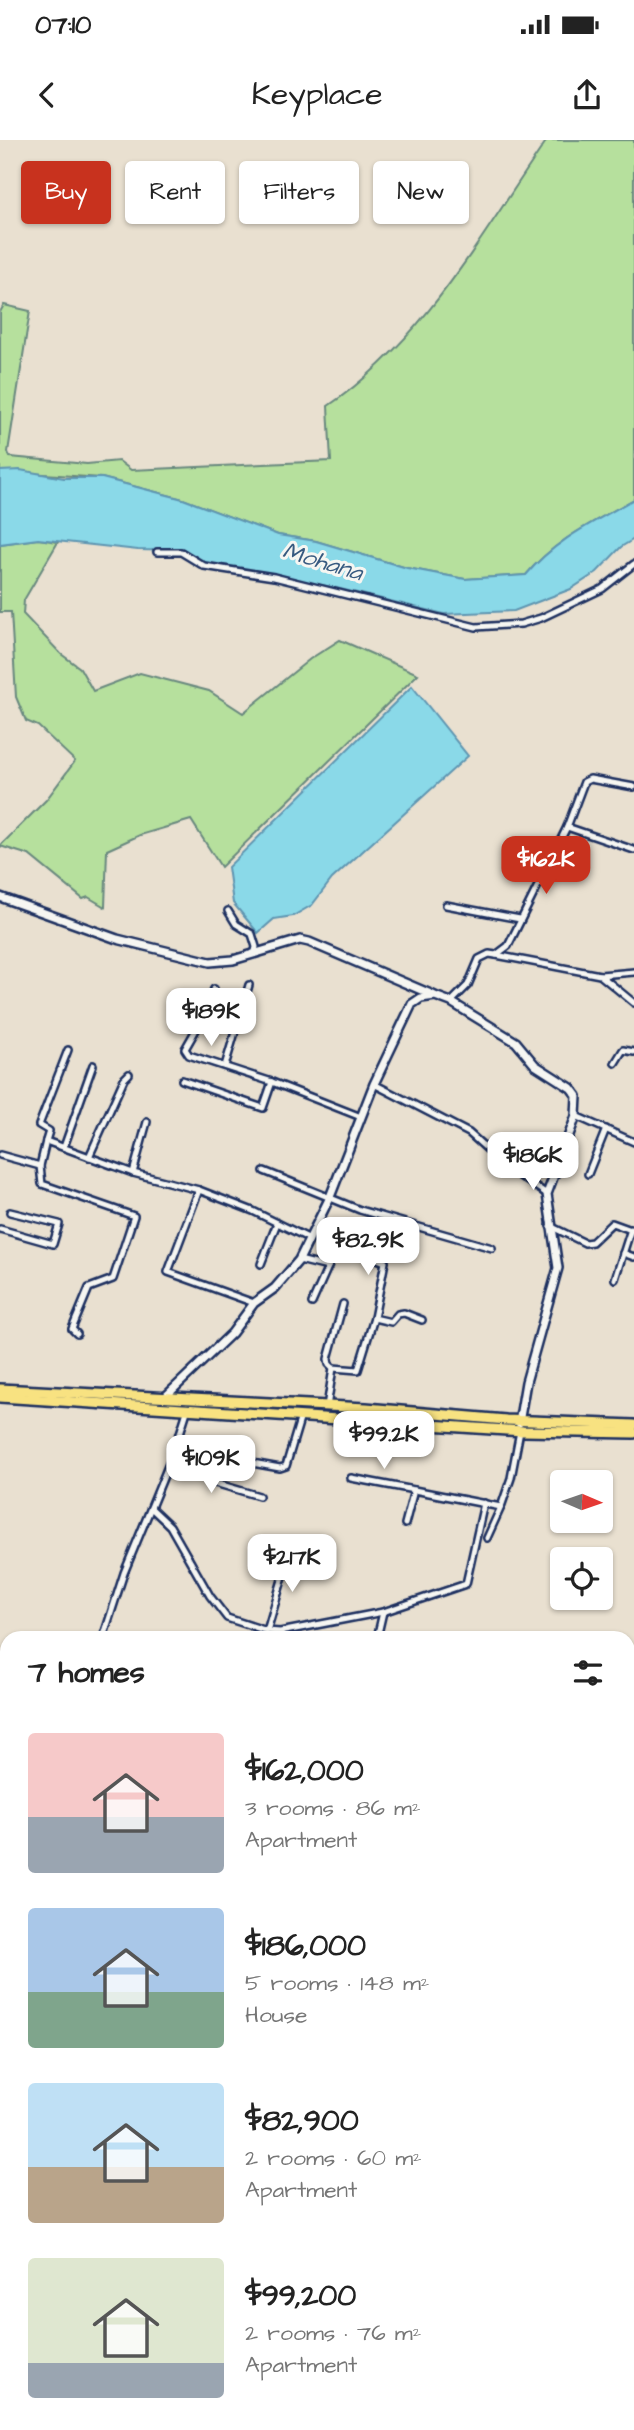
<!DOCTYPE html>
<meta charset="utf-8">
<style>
:root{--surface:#fff;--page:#f6f6f6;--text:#222;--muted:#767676;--accent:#c8321e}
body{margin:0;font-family:"Architects Daughter",sans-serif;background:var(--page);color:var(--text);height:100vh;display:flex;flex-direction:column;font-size:26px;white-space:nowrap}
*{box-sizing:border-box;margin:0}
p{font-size:23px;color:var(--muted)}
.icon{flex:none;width:38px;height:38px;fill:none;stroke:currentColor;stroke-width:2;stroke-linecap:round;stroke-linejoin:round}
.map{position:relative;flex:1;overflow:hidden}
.side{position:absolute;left:0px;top:1491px;width:635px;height:800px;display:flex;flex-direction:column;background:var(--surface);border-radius:21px 21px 0 0;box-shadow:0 2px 5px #0004}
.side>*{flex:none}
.banner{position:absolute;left:21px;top:21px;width:593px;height:63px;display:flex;gap:14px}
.needle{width:46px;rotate:92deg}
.buttons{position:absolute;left:550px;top:1330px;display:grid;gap:14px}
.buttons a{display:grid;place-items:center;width:63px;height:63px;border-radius:7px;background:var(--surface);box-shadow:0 2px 5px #0004;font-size:35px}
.price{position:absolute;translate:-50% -60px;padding:0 16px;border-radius:14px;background:#fff;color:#222;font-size:23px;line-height:46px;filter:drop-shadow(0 2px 4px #0008)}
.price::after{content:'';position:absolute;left:50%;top:42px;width:21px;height:16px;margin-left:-10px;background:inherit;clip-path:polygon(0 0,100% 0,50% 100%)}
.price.active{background:var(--accent);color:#fff}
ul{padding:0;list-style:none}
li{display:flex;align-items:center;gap:21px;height:175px;padding:0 28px}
li span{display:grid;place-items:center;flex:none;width:196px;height:140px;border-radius:7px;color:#555}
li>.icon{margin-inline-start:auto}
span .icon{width:84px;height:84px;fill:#fffc;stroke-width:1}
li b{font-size:30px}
h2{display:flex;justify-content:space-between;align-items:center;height:84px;padding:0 28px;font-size:30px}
.pill{padding:0 24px;border-radius:7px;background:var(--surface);box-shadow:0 2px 5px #0004;font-size:24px;line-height:63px}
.pill.active{background:var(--accent);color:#fff}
.status{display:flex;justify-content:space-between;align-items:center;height:49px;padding:0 35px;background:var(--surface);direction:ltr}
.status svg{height:19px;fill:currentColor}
header{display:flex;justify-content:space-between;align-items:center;height:91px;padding:0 28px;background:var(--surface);font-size:32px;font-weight:600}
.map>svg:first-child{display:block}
</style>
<div class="status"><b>07:10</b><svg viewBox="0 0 49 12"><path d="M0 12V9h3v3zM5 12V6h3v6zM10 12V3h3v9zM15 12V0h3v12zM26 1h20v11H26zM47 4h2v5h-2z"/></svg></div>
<header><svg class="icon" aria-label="back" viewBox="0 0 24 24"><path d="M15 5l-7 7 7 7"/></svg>Keyplace<svg class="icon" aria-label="share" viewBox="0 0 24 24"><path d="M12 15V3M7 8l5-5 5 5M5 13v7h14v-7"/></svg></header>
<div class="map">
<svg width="634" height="2290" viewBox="0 0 634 2290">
<rect width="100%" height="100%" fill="#e9e0d0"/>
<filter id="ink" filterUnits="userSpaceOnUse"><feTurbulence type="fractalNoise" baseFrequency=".0143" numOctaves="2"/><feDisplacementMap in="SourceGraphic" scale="14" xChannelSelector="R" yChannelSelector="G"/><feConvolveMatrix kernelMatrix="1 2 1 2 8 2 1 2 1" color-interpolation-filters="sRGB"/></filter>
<g filter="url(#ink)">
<g fill="#b6e09d" stroke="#68887e" stroke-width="2">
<path d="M547 0H634V359C594 382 556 399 526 435L465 439 407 428 316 401 278 395 183 359 102 338 0 331V172L4 165 30 171 8 312 10 317 87 324 119 321 131 330 331 321 328 266C425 200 482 94 547 0Z"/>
<path d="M38 399 58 402 24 460 23 474 61 514 80 528 93 551 140 533 209 551 243 573 310 519 340 500 418 534 221 727 191 680 140 695 107 710 105 767 88 757 83 759 29 715 0 706 46 660 75 621 38 586 26 581 16 557 11 472H0V404Z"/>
<path d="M628 1654 634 1656V2290H65V2284H628Z"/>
<path d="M0 1977 7 1979V2199L0 2191Z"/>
</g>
<g fill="#8ad9e8" stroke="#5e95b1" stroke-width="2">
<path d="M20 330 64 338H102L183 359 278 395 316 401 407 428 465 439 526 435C556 399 594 382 634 359V399L621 407 597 432 571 449 514 471 444 474 332 447 205 424 182 411 138 410 38 399 0 404V331Z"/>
<path d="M412 546 468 616 332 739 312 765 293 776 274 779 258 793 233 763 228 727Z"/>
</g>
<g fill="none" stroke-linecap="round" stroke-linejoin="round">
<path stroke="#5e95b1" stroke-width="2" d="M592 2284 595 2290"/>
<g stroke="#8ad9e8" stroke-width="4.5">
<path d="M628 1870 634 1868"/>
<path d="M0 2057V2083"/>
<path d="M0 2130 7 2131"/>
</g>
<defs>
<g id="street">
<path d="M157 412H181L204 426 274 437 476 487 521 484 541 478 602 449 634 424"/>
<path d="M567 687 634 710"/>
<path d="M446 765 520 779"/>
<path d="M228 771 236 784 252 794 256 807 255 811"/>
<path d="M496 815 600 835 634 863"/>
<path d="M600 835 634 832"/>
<path d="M214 849 205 874 185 909 189 915 272 942"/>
<path d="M451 862 468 845 479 819 489 814 496 815 508 806 567 687 584 642 590 639 634 647"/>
<path d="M615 923 623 910 634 912"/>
<path d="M225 926 249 845"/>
<path d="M182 940 263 968 272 942 361 977"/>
<path d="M374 944 469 993 508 1028 547 1054"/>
<path d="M576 976 634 1002"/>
<path d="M46 1001 49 991 39 985 68 910"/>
<path d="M64 1007 93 925"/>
<path d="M0 1015 40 1026 46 1001 133 1033 199 1050 168 1132 254 1163"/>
<path d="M89 1017 124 939 129 934"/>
<path d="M40 1026 42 1044 134 1076 113 1139 89 1148 72 1189 77 1194"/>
<path d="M264 1031 360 1070 492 1108"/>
<path d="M133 1033 147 982"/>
<path d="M588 1034 606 989"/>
<path d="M199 1050 253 1071 310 1099"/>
<path d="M550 1086 585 1103 592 1102 612 1083 634 1091"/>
<path d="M0 1089 53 1104 59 1084 10 1072"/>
<path d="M623 1113 634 1117"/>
<path d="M299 1120 328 1127 336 1107 341 1105 385 1122 374 1178 358 1230 333 1228"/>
<path d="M261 1124 277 1083"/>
<path d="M615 1139 631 1089"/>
<path d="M312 1163 328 1127"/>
<path d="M374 1178 391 1182 398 1174 404 1173 422 1180"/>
<path d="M327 1267 333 1228 329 1224 328 1219 343 1164"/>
<path d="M175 1309 280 1328 286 1326 301 1276"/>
<path d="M222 1317 215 1343 259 1356"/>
<path d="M351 1338 414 1350"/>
<path d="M151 1368 170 1386 210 1456 227 1478 267 1491 280 1492 383 1472 466 1444 484 1363"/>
<path d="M405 1384 414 1350 501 1367 511 1338 520 1291"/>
<path d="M487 1398 501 1367"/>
<path d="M267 1491 291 1409"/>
<path d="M103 1498 124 1433 175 1309 188 1268"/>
<path d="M377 1498 383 1472"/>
<path d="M628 1646 634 1648"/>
<path d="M0 1725 7 1718"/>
<path d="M0 1733 7 1737"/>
<path d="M0 1837 7 1822"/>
<path d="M0 2007 7 2009"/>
<path d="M0 2184 7 2192"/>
<path d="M62 2284 63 2290"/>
<path d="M6 2290 8 2284"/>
</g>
<g id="secondary">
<path d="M0 757 117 799 210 822 233 820 300 800 309 802 433 855"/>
<path d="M164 1258 232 1193 254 1163 275 1148 299 1120 330 1057 374 944 412 864 421 858 435 856 451 862 516 902 535 925 571 948 577 956 576 976 547 1054 558 1128 526 1242 519 1283"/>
</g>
<g id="highway">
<path d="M0 1249 366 1268 506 1280 634 1285"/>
<path d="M0 1257 523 1291 634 1293"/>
</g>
</defs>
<use href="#street" stroke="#1b2f5e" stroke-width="10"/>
<use href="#secondary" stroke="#1b2f5e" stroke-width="12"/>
<use href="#highway" stroke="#1b2f5e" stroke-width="14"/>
<use href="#street" stroke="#f6f6f2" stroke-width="5"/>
<use href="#secondary" stroke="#f6f6f2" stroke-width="7"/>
<use href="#highway" stroke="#f8e281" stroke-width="9"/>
</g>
</g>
<g text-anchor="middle" stroke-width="6" stroke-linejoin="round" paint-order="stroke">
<g font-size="24" font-style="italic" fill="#375a80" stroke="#f6f6f2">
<text transform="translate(323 421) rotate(17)" y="8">Mohana</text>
</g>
</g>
</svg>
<div class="buttons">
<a><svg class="needle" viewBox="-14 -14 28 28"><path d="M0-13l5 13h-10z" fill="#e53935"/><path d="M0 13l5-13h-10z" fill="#767676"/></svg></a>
<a><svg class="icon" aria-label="locate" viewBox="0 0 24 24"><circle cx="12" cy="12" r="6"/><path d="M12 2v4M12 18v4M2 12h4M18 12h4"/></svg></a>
</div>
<b class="price active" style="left:546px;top:756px">$162K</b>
<b class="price" style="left:211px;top:908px">$189K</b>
<b class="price" style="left:533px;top:1052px">$186K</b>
<b class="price" style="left:368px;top:1137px">$82.9K</b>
<b class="price" style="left:384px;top:1331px">$99.2K</b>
<b class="price" style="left:211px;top:1355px">$109K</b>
<b class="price" style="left:292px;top:1454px">$217K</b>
<div class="banner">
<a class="pill active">Buy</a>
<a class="pill">Rent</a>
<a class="pill">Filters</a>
<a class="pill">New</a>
</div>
<section class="side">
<h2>7 homes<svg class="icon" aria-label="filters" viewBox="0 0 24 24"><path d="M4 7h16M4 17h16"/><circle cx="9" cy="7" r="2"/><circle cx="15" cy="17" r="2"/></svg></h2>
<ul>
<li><span style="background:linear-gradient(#f6c9c9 60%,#9aa5b1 0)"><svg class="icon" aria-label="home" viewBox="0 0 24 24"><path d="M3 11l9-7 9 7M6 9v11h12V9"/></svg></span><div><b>$162,000</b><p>3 rooms · 86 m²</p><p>Apartment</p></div></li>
<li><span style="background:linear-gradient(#a9c7e8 60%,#7fa58c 0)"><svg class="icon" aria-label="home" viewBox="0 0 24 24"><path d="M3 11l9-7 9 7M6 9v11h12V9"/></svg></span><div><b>$186,000</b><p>5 rooms · 148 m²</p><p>House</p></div></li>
<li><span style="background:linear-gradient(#bfe0f5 60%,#b9a48a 0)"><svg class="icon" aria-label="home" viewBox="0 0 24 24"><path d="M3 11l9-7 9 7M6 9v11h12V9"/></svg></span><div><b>$82,900</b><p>2 rooms · 60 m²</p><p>Apartment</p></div></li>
<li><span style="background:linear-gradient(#dfe7d0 75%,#9aa5b1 0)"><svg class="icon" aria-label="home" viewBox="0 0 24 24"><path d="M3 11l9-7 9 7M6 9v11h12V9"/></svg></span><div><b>$99,200</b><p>2 rooms · 76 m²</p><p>Apartment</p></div></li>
</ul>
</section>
</div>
